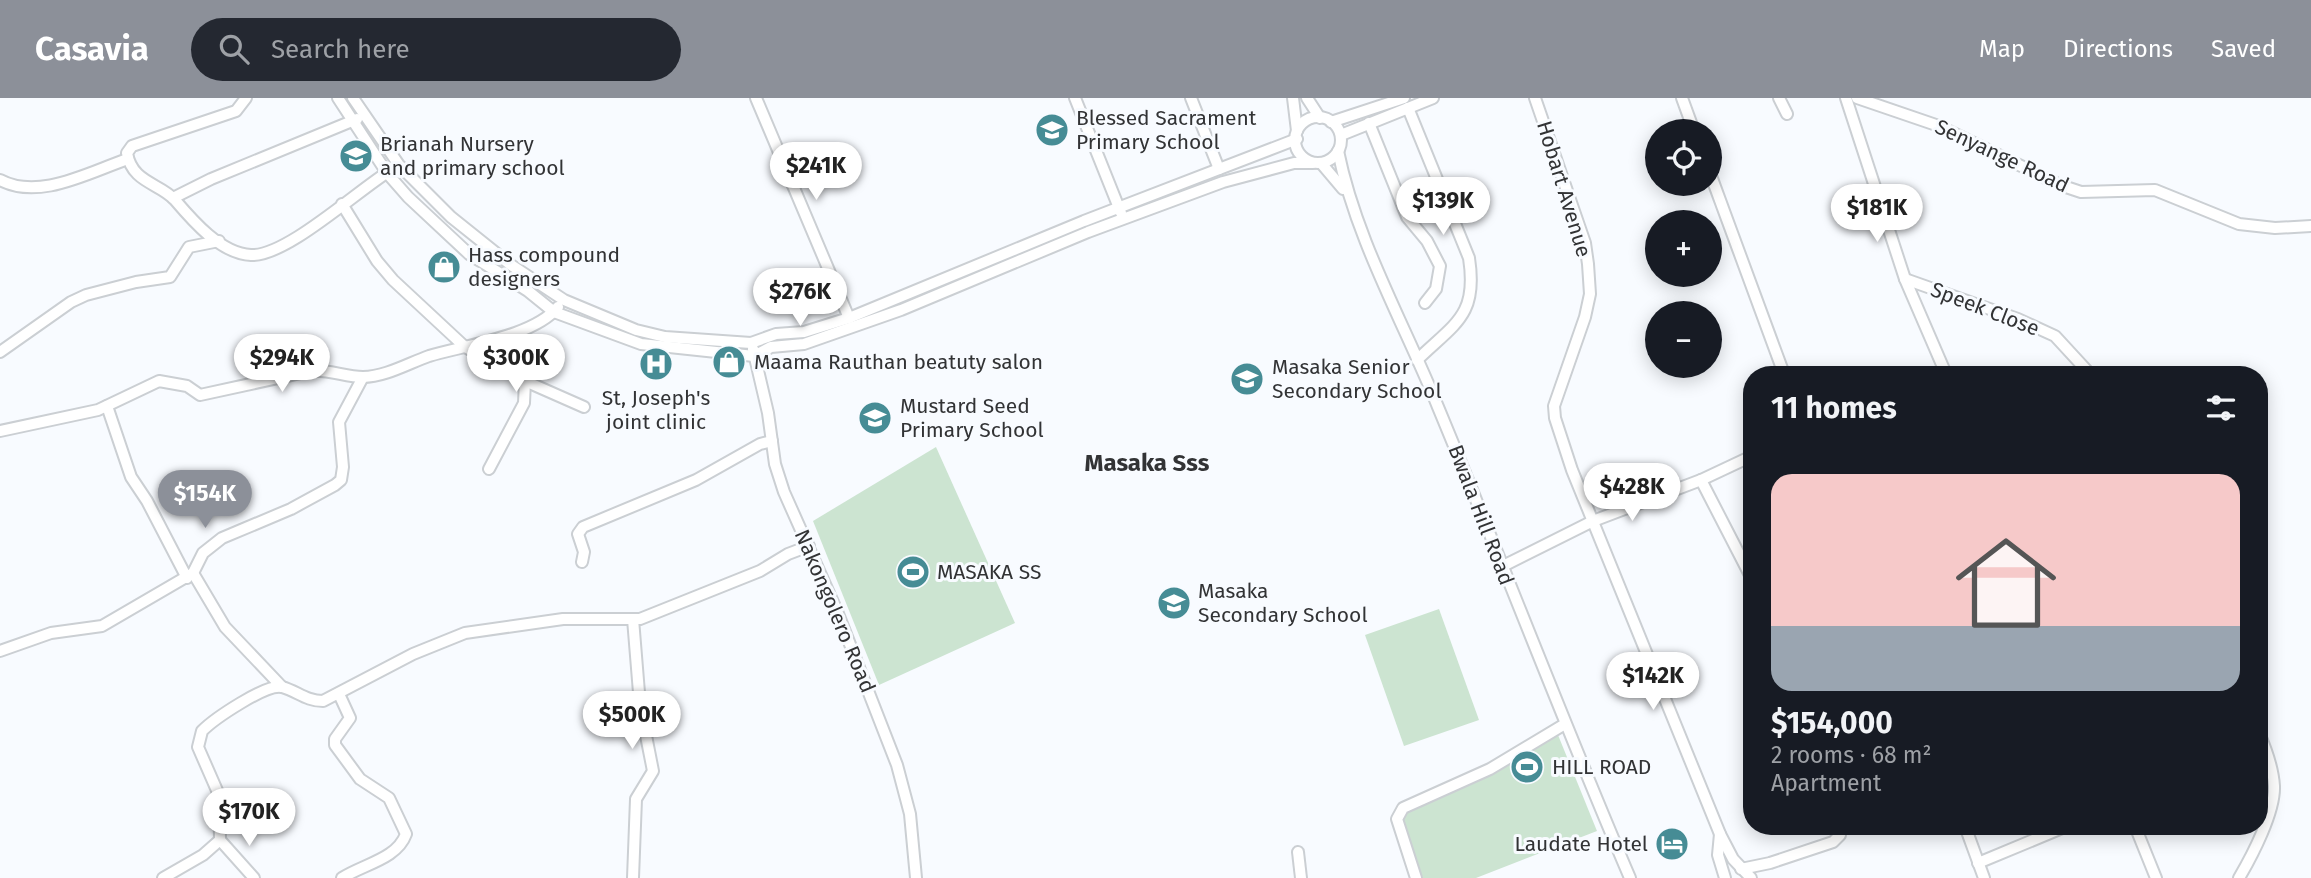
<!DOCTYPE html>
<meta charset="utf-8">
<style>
:root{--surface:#171b24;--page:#242831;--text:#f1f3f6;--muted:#9ea1a6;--line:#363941;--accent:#8c9099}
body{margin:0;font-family:"Fira Sans",sans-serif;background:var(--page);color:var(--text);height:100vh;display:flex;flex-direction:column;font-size:26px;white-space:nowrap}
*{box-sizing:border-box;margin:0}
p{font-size:23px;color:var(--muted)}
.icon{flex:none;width:38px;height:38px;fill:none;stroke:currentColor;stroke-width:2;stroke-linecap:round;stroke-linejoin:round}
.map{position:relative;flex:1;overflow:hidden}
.drawer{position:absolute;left:1743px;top:268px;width:525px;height:469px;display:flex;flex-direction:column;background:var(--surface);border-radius:28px;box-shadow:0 4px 18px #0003}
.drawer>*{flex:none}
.controls{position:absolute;left:1645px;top:21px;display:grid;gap:14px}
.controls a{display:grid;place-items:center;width:77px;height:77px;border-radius:50%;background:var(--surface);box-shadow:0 4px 18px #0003;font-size:35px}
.price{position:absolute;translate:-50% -60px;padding:0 16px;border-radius:24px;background:#fff;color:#222;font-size:23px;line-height:46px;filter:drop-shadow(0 2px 4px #0008)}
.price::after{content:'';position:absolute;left:50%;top:42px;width:21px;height:16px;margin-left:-10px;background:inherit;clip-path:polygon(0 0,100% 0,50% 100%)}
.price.on{background:var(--accent);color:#fff}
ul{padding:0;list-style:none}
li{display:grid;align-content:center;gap:14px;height:371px;padding:0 28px}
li+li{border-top:2px solid var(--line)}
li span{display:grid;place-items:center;height:217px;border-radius:21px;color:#555}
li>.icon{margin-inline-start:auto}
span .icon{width:126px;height:126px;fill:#fffc;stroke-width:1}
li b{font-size:30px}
h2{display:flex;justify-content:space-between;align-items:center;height:84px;padding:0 28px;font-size:30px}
header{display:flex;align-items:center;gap:42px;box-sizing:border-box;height:98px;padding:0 35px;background:var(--accent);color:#fff}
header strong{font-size:33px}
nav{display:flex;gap:38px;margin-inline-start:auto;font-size:24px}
.search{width:490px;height:63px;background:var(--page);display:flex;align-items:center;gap:18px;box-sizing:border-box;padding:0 24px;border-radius:38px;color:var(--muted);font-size:26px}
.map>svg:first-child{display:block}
</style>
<header>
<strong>Casavia</strong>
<div class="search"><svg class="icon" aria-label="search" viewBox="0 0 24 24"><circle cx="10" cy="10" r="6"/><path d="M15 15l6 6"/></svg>Search here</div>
<nav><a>Map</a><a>Directions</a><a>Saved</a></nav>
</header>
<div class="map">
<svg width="2311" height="780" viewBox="0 0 2311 780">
<rect width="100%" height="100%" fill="#f8fbff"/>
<g fill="#cce4d1">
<path d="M936 349 1015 525 879 587 813 423Z"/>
<path d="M1439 511 1479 622 1404 648 1365 537Z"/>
<path d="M1556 632 1597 733 1476 780H1423L1398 718Z"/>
</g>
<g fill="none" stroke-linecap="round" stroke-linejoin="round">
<defs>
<g id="minor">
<path d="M246 0 236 13 132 48 127 55C132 85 160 85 175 102 192 122 221 156 251 157 286 159 358 92 391 72"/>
<path d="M338 0 387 75 408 99 469 156 528 193 554 214 641 246 754 258 771 249 804 246 901 212 1088 134 1223 84 1294 65H1313"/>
<path d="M353 0 399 67 451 119 511 167 564 202 636 232 665 239 751 245 776 236 804 234 849 220 1084 123 1297 41"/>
<path d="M756 0 849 220"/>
<path d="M1075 0 1121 115"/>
<path d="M1191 0 1219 71"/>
<path d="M1293 0 1297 33"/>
<path d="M1307 0 1320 20"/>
<path d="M1535 0 1585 145 1588 166 1590 196 1585 219 1554 308 1555 320 1572 372 1720 736 1733 761 1751 780"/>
<path d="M1682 0 1694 33"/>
<path d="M1779 0 1787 16"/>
<path d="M1846 0 1905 181 1946 276"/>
<path d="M1857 0 1939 28 2060 87 2081 94 2155 92 2239 126 2275 130 2311 128"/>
<path d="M1408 10 1469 160C1478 218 1455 225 1417 262"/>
<circle cx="1318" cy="42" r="23"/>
<path d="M1331 24 1404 0"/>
<path d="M1369 25 1407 119 1427 143 1440 168 1436 191 1425 205"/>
<path d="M1341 37 1433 0"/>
<path d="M1338 53C1356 142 1404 225 1438 309 1503 465 1563 624 1630 780"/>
<path d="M1321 65 1343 91"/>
<path d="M1710 75 1784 276"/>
<path d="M0 82C39 103 89 74 128 61"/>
<path d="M173 100 211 81 357 21"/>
<path d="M342 106 377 163 393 182 465 249 525 283 584 309"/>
<path d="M1905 181 2018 221 2055 238 2090 276"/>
<path d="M753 251 768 315 775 366 784 394 837 513 897 667 910 716 916 780"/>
<path d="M0 254 71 204 86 197 136 184 170 179 189 149 219 143"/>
<path d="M107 308 131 379 147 403 187 480"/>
<path d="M0 333 98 312 159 283 187 288 200 297 310 273C329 271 345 279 363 279 385 279 409 265 429 258 465 247 533 239 558 209"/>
<path d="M489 371 524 305 525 283"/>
<path d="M1701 382 1752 481"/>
<path d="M582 464 584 454 578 436 583 429 696 382 760 346 772 343"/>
<path d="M1501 469 1593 423 1701 382 1752 358"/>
<path d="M193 475 225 529 282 589"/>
<path d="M633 521 640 607 653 673 636 701 633 780"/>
<path d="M0 553 51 535 102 528 193 475 203 455 222 440 291 411 335 387 341 382 343 369 339 324 363 279"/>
<path d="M339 596 350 620 335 641V647L360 681 389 700 406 736C397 761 364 766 342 780"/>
<path d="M1965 728 1984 780"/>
<path d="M2135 728 2156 780"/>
<path d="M1720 736 1718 757 1725 780"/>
<path d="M220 742 254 780"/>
<path d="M1298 754 1301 780"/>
<path d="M1978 765 2067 728"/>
<path d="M1741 771 1770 765 1833 744 1840 737 1839 728"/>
<path d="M163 780 203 757 220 742 219 697 198 649 202 633C214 621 265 586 282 589 297 593 306 603 323 603L413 556 465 535 563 521H640L760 473 788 456 809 448"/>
<path d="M1416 780 1397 721 1403 710 1490 671 1565 626"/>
<path d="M2239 780C2252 758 2275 714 2274 688 2273 671 2266 651 2259 635"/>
</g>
</defs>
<use href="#minor" stroke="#cbcfd3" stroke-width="14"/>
<use href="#minor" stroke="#fff" stroke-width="10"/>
</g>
<defs>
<symbol id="school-disc" viewBox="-11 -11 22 22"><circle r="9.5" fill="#468c95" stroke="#f8fbff"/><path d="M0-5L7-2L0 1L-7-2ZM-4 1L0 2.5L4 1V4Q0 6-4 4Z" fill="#fff"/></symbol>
<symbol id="shop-disc" viewBox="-11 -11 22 22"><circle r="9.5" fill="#468c95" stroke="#f8fbff"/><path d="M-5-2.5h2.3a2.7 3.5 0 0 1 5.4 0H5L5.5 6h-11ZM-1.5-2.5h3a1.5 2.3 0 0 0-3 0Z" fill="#fff"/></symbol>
<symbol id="hospital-disc" viewBox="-11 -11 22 22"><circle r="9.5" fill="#468c95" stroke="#f8fbff"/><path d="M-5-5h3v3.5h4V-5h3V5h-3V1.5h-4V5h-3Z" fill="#fff"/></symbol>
<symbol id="stadium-disc" viewBox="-11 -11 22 22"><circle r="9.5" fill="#468c95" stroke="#f8fbff"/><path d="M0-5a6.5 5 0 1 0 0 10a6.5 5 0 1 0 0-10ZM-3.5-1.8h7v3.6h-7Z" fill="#fff"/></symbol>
<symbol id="hotel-disc" viewBox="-11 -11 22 22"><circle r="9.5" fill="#468c95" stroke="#f8fbff"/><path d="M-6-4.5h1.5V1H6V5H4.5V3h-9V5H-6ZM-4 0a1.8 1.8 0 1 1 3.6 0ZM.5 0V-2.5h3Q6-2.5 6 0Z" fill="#fff"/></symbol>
</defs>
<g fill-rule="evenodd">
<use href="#school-disc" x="1033" y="13" width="38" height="38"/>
<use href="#school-disc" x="337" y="39" width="38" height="38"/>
<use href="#shop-disc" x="425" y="150" width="38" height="38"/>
<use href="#shop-disc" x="710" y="245" width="38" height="38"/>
<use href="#hospital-disc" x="637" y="247" width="38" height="38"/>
<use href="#school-disc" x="1228" y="262" width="38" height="38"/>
<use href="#school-disc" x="856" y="301" width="38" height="38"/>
<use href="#stadium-disc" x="894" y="455" width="38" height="38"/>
<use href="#school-disc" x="1155" y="486" width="38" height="38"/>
<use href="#stadium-disc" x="1508" y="650" width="38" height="38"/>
<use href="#hotel-disc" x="1653" y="727" width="38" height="38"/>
</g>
<g text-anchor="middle" stroke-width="6" stroke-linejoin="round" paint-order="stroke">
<g font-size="21" fill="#323335" stroke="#f8fbff" text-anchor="start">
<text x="1076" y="27">Blessed Sacrament<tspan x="1076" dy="24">Primary School</tspan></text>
<text x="380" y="53">Brianah Nursery<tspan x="380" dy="24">and primary school</tspan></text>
<text x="468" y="164">Hass compound<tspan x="468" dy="24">designers</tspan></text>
<text x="754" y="271">Maama Rauthan beatuty salon</text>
<text x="1272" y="276">Masaka Senior<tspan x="1272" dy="24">Secondary School</tspan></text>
<text x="656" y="307" text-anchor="middle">St, Joseph's<tspan x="656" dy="24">joint clinic</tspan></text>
<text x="900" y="315">Mustard Seed<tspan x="900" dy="24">Primary School</tspan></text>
<text x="937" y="481">MASAKA SS</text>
<text x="1198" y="500">Masaka<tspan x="1198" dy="24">Secondary School</tspan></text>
<text x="1552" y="676">HILL ROAD</text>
<text x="1648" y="753" text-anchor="end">Laudate Hotel</text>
</g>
<g font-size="21" fill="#323335" stroke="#f8fbff">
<text transform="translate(2002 58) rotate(25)" y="7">Senyange Road</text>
<text transform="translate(1564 91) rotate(73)" y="7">Hobart Avenue</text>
<text transform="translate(1985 211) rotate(21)" y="7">Speek Close</text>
<text transform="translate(1481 417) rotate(69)" y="7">Bwala Hill Road</text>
<text transform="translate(835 513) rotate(67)" y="7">Nakongolero Road</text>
</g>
<g font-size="24" font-weight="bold" fill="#323335" stroke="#f8fbff">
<text x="1147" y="373">Masaka Sss</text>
</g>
</g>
</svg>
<div class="controls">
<a><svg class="icon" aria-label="locate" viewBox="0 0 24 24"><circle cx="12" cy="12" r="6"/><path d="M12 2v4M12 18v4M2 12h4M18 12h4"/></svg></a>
<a>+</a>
<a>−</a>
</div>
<b class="price" style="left:816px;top:104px">$241K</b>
<b class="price" style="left:1443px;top:139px">$139K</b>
<b class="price" style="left:1877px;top:146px">$181K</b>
<b class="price" style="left:800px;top:230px">$276K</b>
<b class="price" style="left:282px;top:296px">$294K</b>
<b class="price" style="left:516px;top:296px">$300K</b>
<b class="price" style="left:1632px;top:425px">$428K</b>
<b class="price on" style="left:205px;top:432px">$154K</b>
<b class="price" style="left:1653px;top:614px">$142K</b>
<b class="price" style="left:632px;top:653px">$500K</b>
<b class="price" style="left:249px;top:750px">$170K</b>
<section class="drawer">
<h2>11 homes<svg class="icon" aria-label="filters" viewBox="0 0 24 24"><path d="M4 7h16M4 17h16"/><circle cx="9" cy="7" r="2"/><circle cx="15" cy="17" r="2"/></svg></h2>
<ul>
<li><span style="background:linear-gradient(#f6c9c9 70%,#9aa5b1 0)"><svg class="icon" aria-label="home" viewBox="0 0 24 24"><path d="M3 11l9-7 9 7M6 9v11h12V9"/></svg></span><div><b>$154,000</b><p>2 rooms · 68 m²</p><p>Apartment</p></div></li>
</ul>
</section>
</div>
